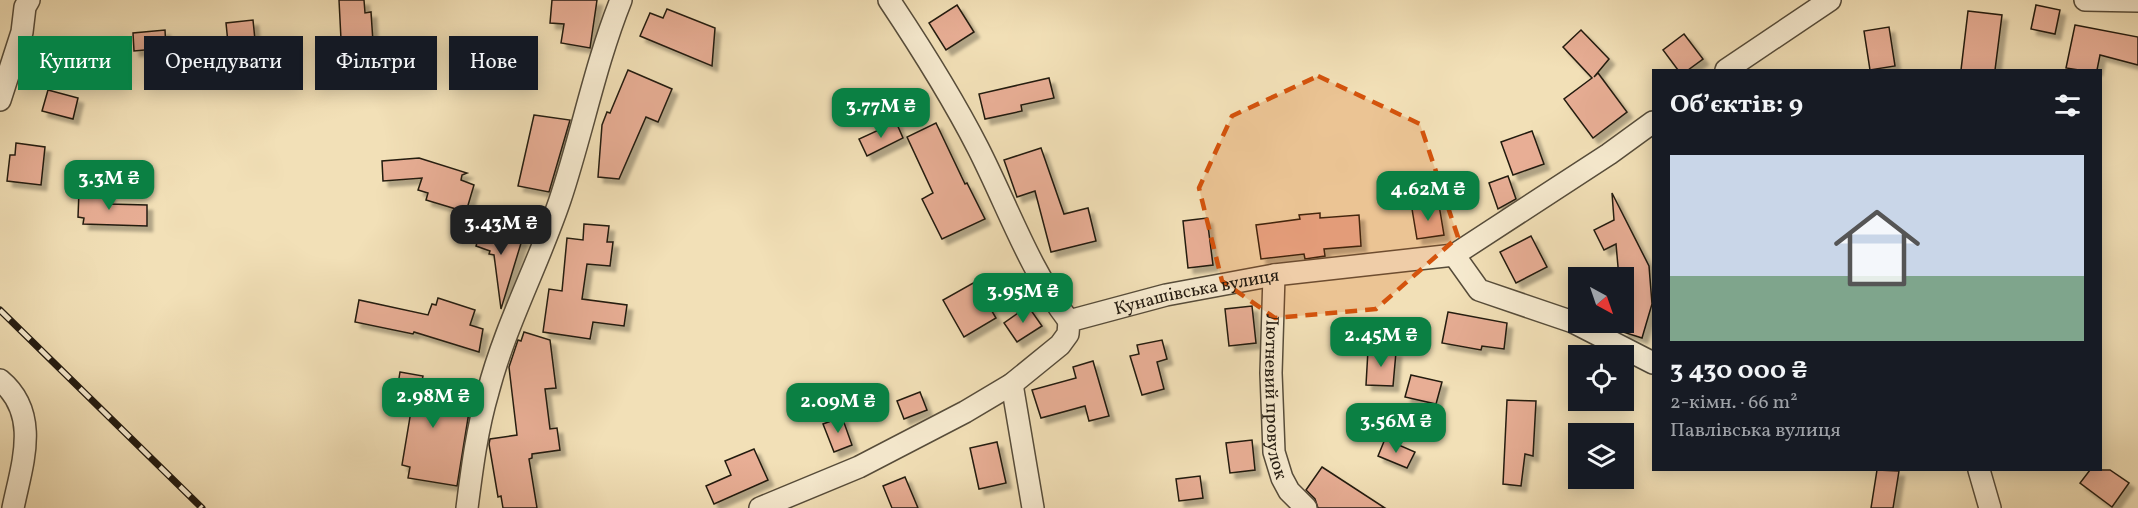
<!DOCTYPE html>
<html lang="uk">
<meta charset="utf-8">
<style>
:root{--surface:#171b24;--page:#242831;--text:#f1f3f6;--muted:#9ea1a6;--line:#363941;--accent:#0b8043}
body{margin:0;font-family:Vollkorn,serif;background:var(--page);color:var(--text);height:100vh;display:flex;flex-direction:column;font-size:22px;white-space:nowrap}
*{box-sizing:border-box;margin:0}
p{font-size:20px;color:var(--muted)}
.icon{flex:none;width:33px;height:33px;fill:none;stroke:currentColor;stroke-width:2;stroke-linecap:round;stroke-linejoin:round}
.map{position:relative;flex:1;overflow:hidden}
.sheet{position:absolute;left:1652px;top:69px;width:450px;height:402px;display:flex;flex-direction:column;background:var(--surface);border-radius:0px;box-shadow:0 3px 15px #0003}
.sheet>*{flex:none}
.banner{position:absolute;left:18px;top:36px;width:570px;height:54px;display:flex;gap:12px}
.needle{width:39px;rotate:140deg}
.fabs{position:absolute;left:1568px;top:267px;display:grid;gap:12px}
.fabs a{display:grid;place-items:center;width:66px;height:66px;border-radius:0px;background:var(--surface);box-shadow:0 3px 15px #0003;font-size:30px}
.price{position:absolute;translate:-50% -51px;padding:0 14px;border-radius:12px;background:var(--accent);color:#fff;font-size:20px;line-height:39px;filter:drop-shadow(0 2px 3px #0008)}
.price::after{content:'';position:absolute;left:50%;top:36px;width:18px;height:14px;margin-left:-9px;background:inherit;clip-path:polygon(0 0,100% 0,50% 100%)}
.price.active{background:#222;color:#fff}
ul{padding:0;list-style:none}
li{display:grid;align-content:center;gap:12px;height:318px;padding:0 18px}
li+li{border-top:2px solid var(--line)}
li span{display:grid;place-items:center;height:186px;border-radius:0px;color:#555}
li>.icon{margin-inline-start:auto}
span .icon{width:108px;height:108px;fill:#fffc;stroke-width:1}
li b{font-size:26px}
h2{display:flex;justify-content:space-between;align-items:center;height:72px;padding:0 18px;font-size:26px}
.chip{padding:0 21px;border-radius:0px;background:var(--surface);box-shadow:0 3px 15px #0003;font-size:21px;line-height:54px}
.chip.active{background:var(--accent);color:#fff}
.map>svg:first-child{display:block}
</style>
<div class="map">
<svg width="2138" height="508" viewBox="0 0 2138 508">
<defs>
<filter id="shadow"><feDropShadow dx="5.5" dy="5.5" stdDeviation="1.5" flood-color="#0004"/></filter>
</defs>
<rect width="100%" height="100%" fill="#f2e0b7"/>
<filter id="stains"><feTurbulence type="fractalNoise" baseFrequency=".00333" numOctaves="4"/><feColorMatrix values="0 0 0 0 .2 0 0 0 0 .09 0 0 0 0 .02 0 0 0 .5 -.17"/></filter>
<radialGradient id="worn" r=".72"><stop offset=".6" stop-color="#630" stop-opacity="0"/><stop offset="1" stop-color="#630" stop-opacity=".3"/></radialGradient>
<g fill="#e8ae95" stroke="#221a10" stroke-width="1.5" filter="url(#shadow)">
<path d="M339 0H364L365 13 371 12 374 57 342 59Z"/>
<path d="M552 0H597L590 48 561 43 564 24 550 23Z"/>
<path d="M957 5 974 32 946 50 929 23Z"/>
<path d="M2036 5 2060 10 2055 34 2031 29Z"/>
<path d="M667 9 715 28 712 66 640 36 650 13 663 18Z"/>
<path d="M1968 11 2002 15 1995 70H1961Z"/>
<path d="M253 20 255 40 228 43 226 23Z"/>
<path d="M2075 25 2138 37V65L2100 55 2097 70H2079L2066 68Z"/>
<path d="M1889 27 1895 66 1870 70 1864 31Z"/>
<path d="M165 30 166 48 134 51 133 33Z"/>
<path d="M1581 30 1609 59 1594 77 1598 73 1627 112 1593 138 1564 99 1592 78 1563 47Z"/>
<path d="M1684 34 1703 59 1688 70H1678L1663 50Z"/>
<path d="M628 70 672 89 658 122 646 117 619 179 598 177 602 125 607 112 610 113Z"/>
<path d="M1049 78 1054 98 1021 105 1022 111 985 119 979 94Z"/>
<path d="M48 90 78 98 73 119 42 111Z"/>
<path d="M534 115 570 120 549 192 518 186Z"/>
<path d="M896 122 903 138 867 156 859 139Z"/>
<path d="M936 123 965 184 967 183 985 219 942 239 922 199 933 193 907 137Z"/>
<path d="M1532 131 1544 164 1513 175 1501 142Z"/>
<path d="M16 143 45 147 41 185 7 181 10 155H15Z"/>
<path d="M1041 148 1064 214 1088 208 1096 241 1051 252 1035 191 1017 197 1004 160Z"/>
<path d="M419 158 467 173 462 175 461 180 474 185 466 212 426 200 428 193 418 190 422 178 383 181 382 161Z"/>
<path d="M1508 176 1516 199 1498 209 1489 183Z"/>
<path d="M79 191H109V204L147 205V226L83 224 84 218 78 217Z"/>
<path d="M1612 193 1649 266 1652 304 1642 338 1623 332V278H1619L1616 244 1604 250 1594 230 1614 220Z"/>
<path d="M1439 205 1444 235 1417 239 1412 209Z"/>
<path d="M1320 213V218L1359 215 1361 246 1324 249 1325 256 1305 259 1304 254 1261 259 1256 225 1300 219 1299 215Z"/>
<path d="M1207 218 1213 265 1188 268 1183 221Z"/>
<path d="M584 224 609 226 607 242H613L610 266 587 264 582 299 627 305 624 326 593 322 590 339 543 332 549 289 562 291 567 238 583 240Z"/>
<path d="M482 227 522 240 501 309 494 255 489 254 490 251 476 246Z"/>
<path d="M1531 236 1547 267 1516 283 1500 252Z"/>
<path d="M975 282 996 318 964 337 943 300Z"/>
<path d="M438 298 475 310 470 325 483 329 479 352 414 332 413 334 355 322 359 300 428 315 432 304 436 305Z"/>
<path d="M1028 306 1042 326 1017 342 1004 323Z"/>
<path d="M1252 306 1256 343 1229 346 1225 309Z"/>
<path d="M1448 312 1507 323 1504 349 1482 346 1481 350 1442 343Z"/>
<path d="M524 332 550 340 556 388 545 389 550 429 557 428 560 450 532 454V458L529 459 537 508H503L501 496 498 497 489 444 490 439 517 435 509 367 518 340 521 341Z"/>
<path d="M1162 340 1167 359 1157 362 1164 389 1142 395 1130 356 1139 354 1137 345Z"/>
<path d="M1368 350 1396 352 1393 386 1366 385Z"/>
<path d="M1093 361 1109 416 1089 421 1085 406 1041 418 1032 390 1076 378 1073 367Z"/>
<path d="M400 372 423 376 421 385 472 393 457 486 408 478 410 467 402 465 411 411 394 409Z"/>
<path d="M1411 375 1442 382 1436 404 1405 397Z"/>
<path d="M920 392 927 410 904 419 897 401Z"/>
<path d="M1507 400 1536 401 1533 456 1525 454 1521 486 1503 484Z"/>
<path d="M842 417 852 445 834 452 823 424Z"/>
<path d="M1385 439 1415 452 1407 468 1378 456Z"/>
<path d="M1252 440 1255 470 1230 473 1226 443Z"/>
<path d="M997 442 1006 483 979 489 970 448Z"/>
<path d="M754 449 768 480 714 504 706 486 731 475 725 461Z"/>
<path d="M1322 467 1385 508H1318L1315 499 1306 490Z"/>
<path d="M1877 470 1899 471 1893 508H1871Z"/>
<path d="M2090 470H2110L2129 483 2112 507 2080 483Z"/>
<path d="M1200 476 1203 498 1179 501 1176 479Z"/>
<path d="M905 477 918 508H892L883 486Z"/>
</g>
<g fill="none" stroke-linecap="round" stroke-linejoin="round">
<defs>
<g id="minor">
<path d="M889 0C921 48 952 97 978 148 1008 207 1029 269 1069 321"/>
<path d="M2085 0 2138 1"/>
<path d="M1726 70 1830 0"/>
<path d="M0 100 22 32 25 7 29 0"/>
<path d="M1454 255 1479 290 1573 322 1653 363"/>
<path id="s1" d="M1274 275 1271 373 1274 452 1282 478 1289 491 1306 508"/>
<path d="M0 380C41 414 22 464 13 508"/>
<path d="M1012 384 1033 508"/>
<path d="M1979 470 1990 508"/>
<path d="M467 508C472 469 477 429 488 392 505 326 538 265 560 200 582 134 595 65 621 0"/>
<path id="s2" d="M760 508 859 467 965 412 1012 384 1060 345 1068 334 1069 321 1166 295 1274 275 1454 255 1609 154 1653 122"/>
</g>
</defs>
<use href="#minor" stroke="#564c3a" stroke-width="24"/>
<use href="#minor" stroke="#f7ebd0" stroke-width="21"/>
<defs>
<path id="rail" d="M0 310 202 508"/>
</defs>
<use href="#rail" stroke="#221a10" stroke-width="7"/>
<use href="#rail" stroke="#f7ebd0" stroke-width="4.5" stroke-dasharray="14" stroke-linecap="butt"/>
</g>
<path fill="#d4530c" fill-opacity="0.2" stroke="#d4530c" stroke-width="4.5" stroke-dasharray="12 8" stroke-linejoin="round" d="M1318 76 1420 124 1458 237 1376 309 1275 318 1222 281 1199 188 1232 116Z"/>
<g text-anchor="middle" stroke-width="6" stroke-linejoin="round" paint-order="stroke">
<g font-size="18" fill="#221a10" stroke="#f7ebd0">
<text dy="6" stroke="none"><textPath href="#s2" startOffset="501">Кунашівська вулиця</textPath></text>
<text dy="6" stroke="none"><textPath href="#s1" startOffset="122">Лютневий провулок</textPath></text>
</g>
</g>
<rect width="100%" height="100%" filter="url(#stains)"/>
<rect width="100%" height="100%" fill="url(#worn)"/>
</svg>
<div class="fabs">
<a><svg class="needle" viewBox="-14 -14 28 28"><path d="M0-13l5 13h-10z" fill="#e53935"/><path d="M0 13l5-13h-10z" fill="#9ea1a6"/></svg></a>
<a><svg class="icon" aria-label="locate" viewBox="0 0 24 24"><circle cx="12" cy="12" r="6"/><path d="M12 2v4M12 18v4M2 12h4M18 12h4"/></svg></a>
<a><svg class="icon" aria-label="layers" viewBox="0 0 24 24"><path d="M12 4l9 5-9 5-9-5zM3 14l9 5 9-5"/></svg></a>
</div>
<b class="price" style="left:881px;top:139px">3.77M ₴</b>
<b class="price" style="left:109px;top:211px">3.3M ₴</b>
<b class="price" style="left:1428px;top:222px">4.62M ₴</b>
<b class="price active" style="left:501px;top:256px">3.43M ₴</b>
<b class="price" style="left:1023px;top:324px">3.95M ₴</b>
<b class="price" style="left:1381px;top:368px">2.45M ₴</b>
<b class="price" style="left:433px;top:429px">2.98M ₴</b>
<b class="price" style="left:838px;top:434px">2.09M ₴</b>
<b class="price" style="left:1396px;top:454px">3.56M ₴</b>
<div class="banner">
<a class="chip active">Купити</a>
<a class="chip">Орендувати</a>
<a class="chip">Фільтри</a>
<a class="chip">Нове</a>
</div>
<section class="sheet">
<h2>Об’єктів: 9<svg class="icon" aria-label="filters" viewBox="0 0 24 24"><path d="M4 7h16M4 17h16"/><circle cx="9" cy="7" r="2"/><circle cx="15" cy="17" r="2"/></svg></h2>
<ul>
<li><span style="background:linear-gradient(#c9d6e8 65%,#7fa58c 0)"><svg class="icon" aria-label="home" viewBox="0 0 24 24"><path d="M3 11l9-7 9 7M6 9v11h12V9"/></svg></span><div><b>3 430 000 ₴</b><p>2-кімн. · 66 m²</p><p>Павлівська вулиця</p></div></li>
</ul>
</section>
</div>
